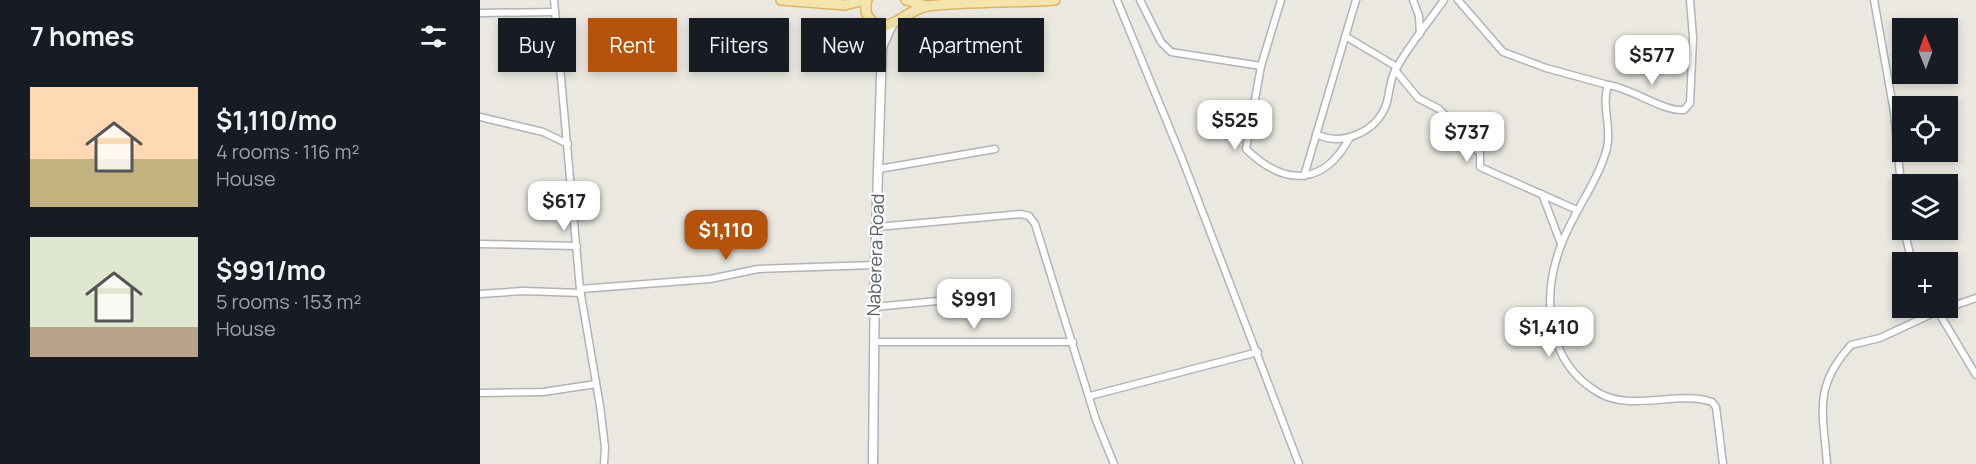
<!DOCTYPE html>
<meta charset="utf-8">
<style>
:root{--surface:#171b24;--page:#20242c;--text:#f1f3f6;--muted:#9ea1a6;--accent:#b45309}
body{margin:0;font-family:Manrope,sans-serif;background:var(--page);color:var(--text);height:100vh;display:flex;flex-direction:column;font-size:22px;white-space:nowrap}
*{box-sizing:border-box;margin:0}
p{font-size:20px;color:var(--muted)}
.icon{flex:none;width:33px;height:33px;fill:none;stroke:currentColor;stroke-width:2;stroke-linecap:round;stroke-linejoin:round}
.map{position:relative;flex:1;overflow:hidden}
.sheet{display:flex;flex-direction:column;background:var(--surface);width:480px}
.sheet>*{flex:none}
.top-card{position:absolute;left:18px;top:18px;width:570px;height:54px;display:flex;gap:12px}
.needle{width:39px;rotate:359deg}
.buttons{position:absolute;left:1412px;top:18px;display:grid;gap:12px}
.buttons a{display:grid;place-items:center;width:66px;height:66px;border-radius:0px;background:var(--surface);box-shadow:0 3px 9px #0003;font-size:30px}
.price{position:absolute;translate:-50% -51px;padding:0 14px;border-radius:12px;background:#fff;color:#222;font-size:20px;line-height:39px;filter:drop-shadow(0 2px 3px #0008)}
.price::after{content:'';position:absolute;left:50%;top:36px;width:18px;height:14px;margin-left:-9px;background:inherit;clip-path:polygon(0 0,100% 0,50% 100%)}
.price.selected{background:var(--accent);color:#fff}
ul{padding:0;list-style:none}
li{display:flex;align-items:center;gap:18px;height:150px;padding:0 30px}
li span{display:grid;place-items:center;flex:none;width:168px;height:120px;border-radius:0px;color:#555}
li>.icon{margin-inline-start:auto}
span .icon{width:72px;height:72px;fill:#fffc;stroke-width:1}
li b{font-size:26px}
h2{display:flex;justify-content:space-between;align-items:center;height:72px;padding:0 30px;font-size:26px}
.pill{padding:0 21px;border-radius:0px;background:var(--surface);box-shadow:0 3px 9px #0003;font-size:21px;line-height:54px}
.pill.selected{background:var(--accent);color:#fff}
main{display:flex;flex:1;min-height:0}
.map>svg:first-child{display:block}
</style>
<main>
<section class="sheet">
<h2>7 homes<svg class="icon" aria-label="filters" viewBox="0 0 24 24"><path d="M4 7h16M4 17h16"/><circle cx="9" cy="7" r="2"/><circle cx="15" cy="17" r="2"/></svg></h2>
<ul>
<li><span style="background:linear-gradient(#ffd9b3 60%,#c2b280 0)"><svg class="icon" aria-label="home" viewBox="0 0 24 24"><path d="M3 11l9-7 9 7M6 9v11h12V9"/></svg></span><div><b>$1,110/mo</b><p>4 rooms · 116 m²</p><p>House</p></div></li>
<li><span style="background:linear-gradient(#dfe7d0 75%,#b9a48a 0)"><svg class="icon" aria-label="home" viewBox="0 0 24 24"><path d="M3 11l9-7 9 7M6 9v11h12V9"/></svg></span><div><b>$991/mo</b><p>5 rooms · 153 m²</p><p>House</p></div></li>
</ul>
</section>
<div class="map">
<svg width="1496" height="464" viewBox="0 0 1496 464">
<rect width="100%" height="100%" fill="#eae8e1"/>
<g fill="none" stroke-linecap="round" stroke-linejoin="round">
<defs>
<g id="street">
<path d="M74 0 100 289 120 406 125 447 124 464"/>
<path d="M637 0 703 161 819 464"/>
<path d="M660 0 681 42 691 52 781 66"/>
<path d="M801 0 781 66 766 149C805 187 844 186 870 137"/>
<path d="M933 0 939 16 940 34"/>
<path d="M978 0 1023 52 1066 68 1128 85"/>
<path d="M1210 0 1213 37 1210 103 1204 110C1183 112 1152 88 1128 85 1121 105 1132 127 1127 148 1118 182 1094 211 1082 243 1061 295 1065 362 1119 393 1152 412 1199 390 1232 402L1236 407 1243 464"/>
<path d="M1394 0 1414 112 1422 196"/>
<path d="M0 13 75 12"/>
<path d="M865 36 917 67"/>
<path d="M915 70 938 98 959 109 967 117 976 138 1000 152V167L1097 210"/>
<path d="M0 117 63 132 88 144"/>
<path d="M836 134C862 147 896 132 906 105 910 94 909 80 916 69 929 45 948 23 964 0"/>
<path d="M399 169 515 149"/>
<path d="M824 176 876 0"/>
<path d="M1062 194 1081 244"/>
<path d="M397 227 541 214 549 216 555 224 616 420 634 464"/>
<path d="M1424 230 1432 262"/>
<path d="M0 244 97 246"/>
<path d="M100 289 230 279 278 269 395 265"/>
<path d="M0 294 44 291 101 293"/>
<path d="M394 307 468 300"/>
<path d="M1456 308 1496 375"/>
<path d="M394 342H593"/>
<path d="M0 393 63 392 116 384"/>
<path d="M610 396 778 352"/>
<path d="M1347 464C1343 412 1333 387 1371 345L1400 338 1458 311 1496 298"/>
</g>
<g id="secondary">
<path d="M402 47 412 25"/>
<path d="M393 464 395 265 402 47 397 25"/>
</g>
<g id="primary">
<path d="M301 0 365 5 385 0"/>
<path d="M387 0C383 13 389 23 402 26 417 26 429 9 448 6 490 1 533 3 575 0"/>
<path d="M426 0 446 6"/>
</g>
</defs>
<use href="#street" stroke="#b1b3b7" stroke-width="9"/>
<use href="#secondary" stroke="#b0b4b7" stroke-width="11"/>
<use href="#primary" stroke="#e0b464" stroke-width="12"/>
<use href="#street" stroke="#fff" stroke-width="6"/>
<use href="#secondary" stroke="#fff" stroke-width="8"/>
<use href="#primary" stroke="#f5e4ab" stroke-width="9"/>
</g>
<g text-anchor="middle" stroke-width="4.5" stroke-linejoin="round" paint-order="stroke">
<g font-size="18" fill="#595d60" stroke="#fff">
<text transform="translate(396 255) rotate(-88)" y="6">Naberera Road</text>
</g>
</g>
</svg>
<div class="buttons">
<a><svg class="needle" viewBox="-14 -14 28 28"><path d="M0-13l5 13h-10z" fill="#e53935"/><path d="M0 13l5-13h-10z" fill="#9ea1a6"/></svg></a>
<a><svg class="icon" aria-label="locate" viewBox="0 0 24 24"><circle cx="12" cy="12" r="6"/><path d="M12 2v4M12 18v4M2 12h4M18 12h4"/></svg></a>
<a><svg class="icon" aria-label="layers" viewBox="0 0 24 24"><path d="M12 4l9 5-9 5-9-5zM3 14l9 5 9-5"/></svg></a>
<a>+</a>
</div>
<b class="price" style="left:1172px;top:86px">$577</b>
<b class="price" style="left:755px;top:151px">$525</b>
<b class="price" style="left:987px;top:163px">$737</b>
<b class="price" style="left:84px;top:232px">$617</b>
<b class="price selected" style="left:246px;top:261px">$1,110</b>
<b class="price" style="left:494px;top:330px">$991</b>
<b class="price" style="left:1069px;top:358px">$1,410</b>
<div class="top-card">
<a class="pill">Buy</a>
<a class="pill selected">Rent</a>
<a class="pill">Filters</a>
<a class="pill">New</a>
<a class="pill">Apartment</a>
</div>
</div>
</main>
